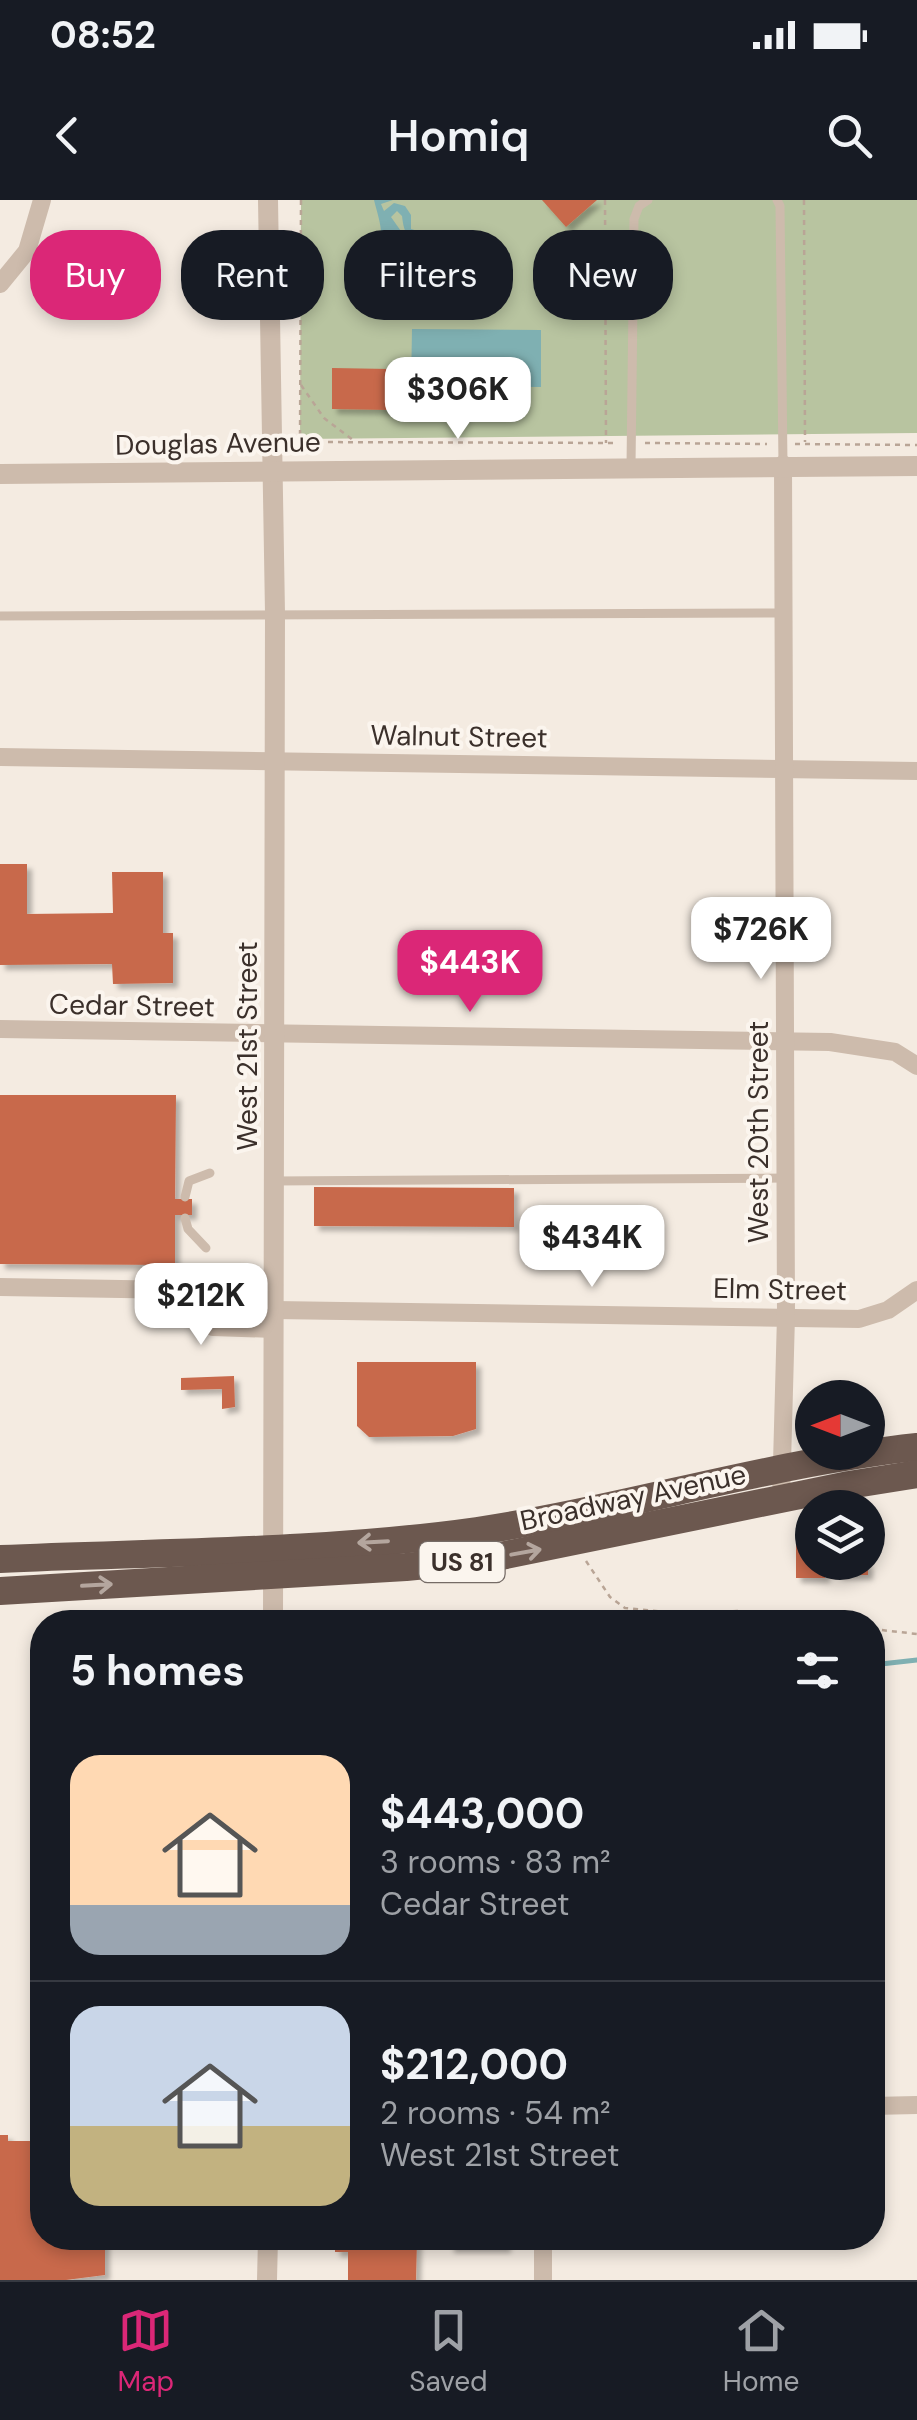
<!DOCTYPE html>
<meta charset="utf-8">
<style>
:root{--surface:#171b24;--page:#242831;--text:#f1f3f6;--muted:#9ea1a6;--line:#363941;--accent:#db2777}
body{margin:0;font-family:"DM Sans",sans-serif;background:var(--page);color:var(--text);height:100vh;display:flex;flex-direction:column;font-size:38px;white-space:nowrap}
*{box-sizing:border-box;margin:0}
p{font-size:32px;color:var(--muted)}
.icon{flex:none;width:55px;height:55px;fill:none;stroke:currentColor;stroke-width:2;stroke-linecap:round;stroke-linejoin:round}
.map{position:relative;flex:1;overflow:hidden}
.sheet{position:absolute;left:30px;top:1410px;width:855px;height:640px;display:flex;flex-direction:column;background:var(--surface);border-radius:40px;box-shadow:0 5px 15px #0003}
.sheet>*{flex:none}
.hud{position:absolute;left:30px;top:30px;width:858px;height:90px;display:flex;gap:20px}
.needle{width:65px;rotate:270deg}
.buttons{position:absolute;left:795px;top:1180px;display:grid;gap:20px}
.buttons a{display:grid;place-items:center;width:90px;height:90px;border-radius:50%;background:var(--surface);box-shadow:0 5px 15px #0003;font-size:50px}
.price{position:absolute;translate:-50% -85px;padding:0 22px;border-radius:20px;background:#fff;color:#222;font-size:32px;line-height:65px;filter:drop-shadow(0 2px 5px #0008)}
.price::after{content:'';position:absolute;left:50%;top:60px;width:30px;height:22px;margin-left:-15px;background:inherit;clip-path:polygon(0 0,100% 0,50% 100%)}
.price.on{background:var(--accent);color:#fff}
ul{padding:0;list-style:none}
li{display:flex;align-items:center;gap:30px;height:250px;padding:0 40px}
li+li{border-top:2px solid var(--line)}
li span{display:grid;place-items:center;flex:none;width:280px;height:200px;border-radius:30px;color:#555}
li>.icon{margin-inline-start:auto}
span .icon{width:120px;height:120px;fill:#fffc;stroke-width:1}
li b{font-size:42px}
h2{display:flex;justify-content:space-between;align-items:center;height:120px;padding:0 40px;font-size:42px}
.tag{padding:0 35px;border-radius:40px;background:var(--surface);box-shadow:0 5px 15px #0003;font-size:35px;line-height:90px}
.tag.on{background:var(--accent);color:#fff}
.status{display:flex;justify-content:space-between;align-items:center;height:70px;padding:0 50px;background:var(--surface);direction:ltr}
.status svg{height:28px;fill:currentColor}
header{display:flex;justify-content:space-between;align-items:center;height:130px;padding:0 40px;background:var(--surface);font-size:45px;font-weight:600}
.menu{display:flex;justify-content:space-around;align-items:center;height:140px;border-top:2px solid var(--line);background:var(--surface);font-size:28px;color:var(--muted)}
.menu a{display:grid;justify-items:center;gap:5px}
.menu .on{color:var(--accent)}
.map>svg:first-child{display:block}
</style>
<div class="status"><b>08:52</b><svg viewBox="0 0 49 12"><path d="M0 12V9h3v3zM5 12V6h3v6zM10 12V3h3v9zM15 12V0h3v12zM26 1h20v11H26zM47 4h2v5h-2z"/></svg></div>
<header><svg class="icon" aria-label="back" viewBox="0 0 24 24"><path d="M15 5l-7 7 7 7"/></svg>Homiq<svg class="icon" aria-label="search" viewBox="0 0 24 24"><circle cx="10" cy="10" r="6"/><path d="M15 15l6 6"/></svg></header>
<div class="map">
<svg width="917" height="2080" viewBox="0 0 917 2080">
<defs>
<filter id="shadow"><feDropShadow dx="5" dy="5" stdDeviation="2.5" flood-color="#0004"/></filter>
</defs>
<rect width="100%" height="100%" fill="#f4ebe1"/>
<path fill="#b8c4a0" d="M301 0H917V233L300 239Z"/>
<g fill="#7fb0b2" fill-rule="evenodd">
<path d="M374 0H393L381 4 384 11 394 3 405 6 411 15V29L438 37 443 50 435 64 422 66 405 60 389 75 375 69 371 45 375 44 377 50C386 35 378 17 374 0ZM397 11 402 16C405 44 412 33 431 43L416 45 418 54 428 59C406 56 407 43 389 66L380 63 381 57 403 45V34L391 17Z"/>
<path d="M412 129 541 130V187L411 186Z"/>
</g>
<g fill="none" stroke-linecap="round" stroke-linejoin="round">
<g stroke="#7fb0b2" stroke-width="5">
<path d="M347 1422H358"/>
<path d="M872 1465 917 1460"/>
</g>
</g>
<g fill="#c8694b" filter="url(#shadow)">
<path d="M542 0H597L566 27Z"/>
<path d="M332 168 390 169V210L332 209Z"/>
<path d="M0 664H27V714L113 713 112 672H163V733H173V783L113 784 112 764 0 765Z"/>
<path d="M0 895H176L175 999H192V1015H175V1065L0 1064Z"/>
<path d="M314 987 514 988V1027L314 1026Z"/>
<path d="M357 1162H476V1229L453 1236 369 1237 357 1226Z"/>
<path d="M234 1176 235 1207 222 1209V1189L181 1190V1178Z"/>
<path d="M796 1325H812V1362H825V1378H796Z"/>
<rect x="837" y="1362" width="31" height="13"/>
<path d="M36 1934H42V2038H105V2075L66 2080H0V1935H8V1941H35Z"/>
<path d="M335 2038 417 2040 416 2080H348V2052H335Z"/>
<rect x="449" y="2038" width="57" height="10"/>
</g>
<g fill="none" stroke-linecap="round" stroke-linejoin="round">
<g stroke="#b9a596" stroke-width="2.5" stroke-dasharray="5 5" stroke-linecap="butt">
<path d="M301 0 300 242 617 243"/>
<path d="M605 0 606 243"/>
<path d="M804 0 805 242"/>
<path d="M301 185 324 218 353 240"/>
<path d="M645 243 767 244"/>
<path d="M795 244 917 245"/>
<path d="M586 1361 610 1397 625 1408 677 1413 737 1411 824 1422"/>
<path d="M872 1429 917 1434"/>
</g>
<g stroke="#cdbbac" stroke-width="9">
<path d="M777 0 780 6 783 264"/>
<path d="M631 266 634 19 639 6 648 0"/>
<path d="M0 416 782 413"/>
<path d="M274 981 786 978"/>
<path d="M185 997 189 981 210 973"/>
<path d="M185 1018 188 1029 206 1048"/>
</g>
<g stroke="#cdbbac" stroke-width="18">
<path d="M0 84 27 51 42 0"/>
<path d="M0 557 917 571"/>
<path d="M0 829 830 842 895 852 917 866"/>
<path d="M0 1087 181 1090 188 1114 213 1127 274 1129"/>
<path d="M275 1110 859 1119 888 1110 917 1090"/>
<path d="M781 1300 786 1116 783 264"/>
<path d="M872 1906 917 1905"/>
<path d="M543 2080V2038"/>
</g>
<g stroke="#cdbbac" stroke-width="20">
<path d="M268 0 275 413 273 1422"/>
<path d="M0 274 917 266"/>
<path d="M267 2080 268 2038"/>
</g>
<g stroke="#6c584f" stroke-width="28">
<path d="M0 1359C158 1352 320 1353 477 1331 625 1309 769 1263 917 1247"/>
<path d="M0 1391 406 1367 486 1359 849 1285 917 1274"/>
</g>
</g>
<defs><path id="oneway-shaft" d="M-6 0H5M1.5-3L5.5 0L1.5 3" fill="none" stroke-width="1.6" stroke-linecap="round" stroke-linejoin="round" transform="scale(2.5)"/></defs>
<g stroke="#b4a69e">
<use href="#oneway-shaft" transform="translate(373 1342) rotate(177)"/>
<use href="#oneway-shaft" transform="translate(526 1352) rotate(-10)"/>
<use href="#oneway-shaft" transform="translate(97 1385) rotate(-3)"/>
</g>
<g text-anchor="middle" stroke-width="8" stroke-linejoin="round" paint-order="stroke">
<rect fill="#fbf5ee" stroke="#756b66" stroke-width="2.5" x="419.5" y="1342" width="85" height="40" rx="8"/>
<g font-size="25" font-weight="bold" fill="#3b302b">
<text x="462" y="1371">US 81</text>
</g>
<g font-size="28" fill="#3b302b" stroke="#fbf5ee">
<text transform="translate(218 243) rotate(-1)" y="10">Douglas Avenue</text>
<text transform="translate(459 536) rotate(1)" y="10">Walnut Street</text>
<text transform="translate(132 805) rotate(1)" y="10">Cedar Street</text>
<text transform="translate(247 846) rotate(-90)" y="10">West 21st Street</text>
<text transform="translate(758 932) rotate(-90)" y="10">West 20th Street</text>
<text transform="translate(780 1089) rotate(1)" y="10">Elm Street</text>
<text transform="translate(633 1297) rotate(-12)" y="10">Broadway Avenue</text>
</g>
</g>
</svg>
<div class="buttons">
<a><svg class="needle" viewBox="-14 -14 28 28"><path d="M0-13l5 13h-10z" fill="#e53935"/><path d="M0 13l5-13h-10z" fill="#9ea1a6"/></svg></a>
<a><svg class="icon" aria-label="layers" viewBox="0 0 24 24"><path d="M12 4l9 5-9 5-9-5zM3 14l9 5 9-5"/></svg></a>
</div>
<b class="price" style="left:458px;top:242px">$306K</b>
<b class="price" style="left:761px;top:782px">$726K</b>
<b class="price on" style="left:470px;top:815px">$443K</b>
<b class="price" style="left:592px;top:1090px">$434K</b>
<b class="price" style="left:201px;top:1148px">$212K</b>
<div class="hud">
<a class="tag on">Buy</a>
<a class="tag">Rent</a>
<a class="tag">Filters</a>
<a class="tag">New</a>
</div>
<section class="sheet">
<h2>5 homes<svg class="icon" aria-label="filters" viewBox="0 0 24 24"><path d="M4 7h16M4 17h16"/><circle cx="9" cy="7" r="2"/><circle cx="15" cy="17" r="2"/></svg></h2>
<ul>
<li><span style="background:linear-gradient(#ffd9b3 75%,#9aa5b1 0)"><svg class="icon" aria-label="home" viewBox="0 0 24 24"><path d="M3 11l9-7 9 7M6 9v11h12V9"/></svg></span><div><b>$443,000</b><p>3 rooms · 83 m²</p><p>Cedar Street</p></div></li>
<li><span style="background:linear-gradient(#c9d6e8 60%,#c2b280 0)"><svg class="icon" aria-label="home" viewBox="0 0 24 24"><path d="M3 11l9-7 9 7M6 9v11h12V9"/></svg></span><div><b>$212,000</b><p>2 rooms · 54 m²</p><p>West 21st Street</p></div></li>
</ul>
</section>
</div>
<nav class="menu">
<a class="on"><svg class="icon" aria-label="map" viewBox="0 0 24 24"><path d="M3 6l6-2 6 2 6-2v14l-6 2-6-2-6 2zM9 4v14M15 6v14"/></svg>Map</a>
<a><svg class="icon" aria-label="saved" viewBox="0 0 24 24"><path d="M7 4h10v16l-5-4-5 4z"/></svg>Saved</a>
<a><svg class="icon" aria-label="home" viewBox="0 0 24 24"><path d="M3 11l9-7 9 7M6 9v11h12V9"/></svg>Home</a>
</nav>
